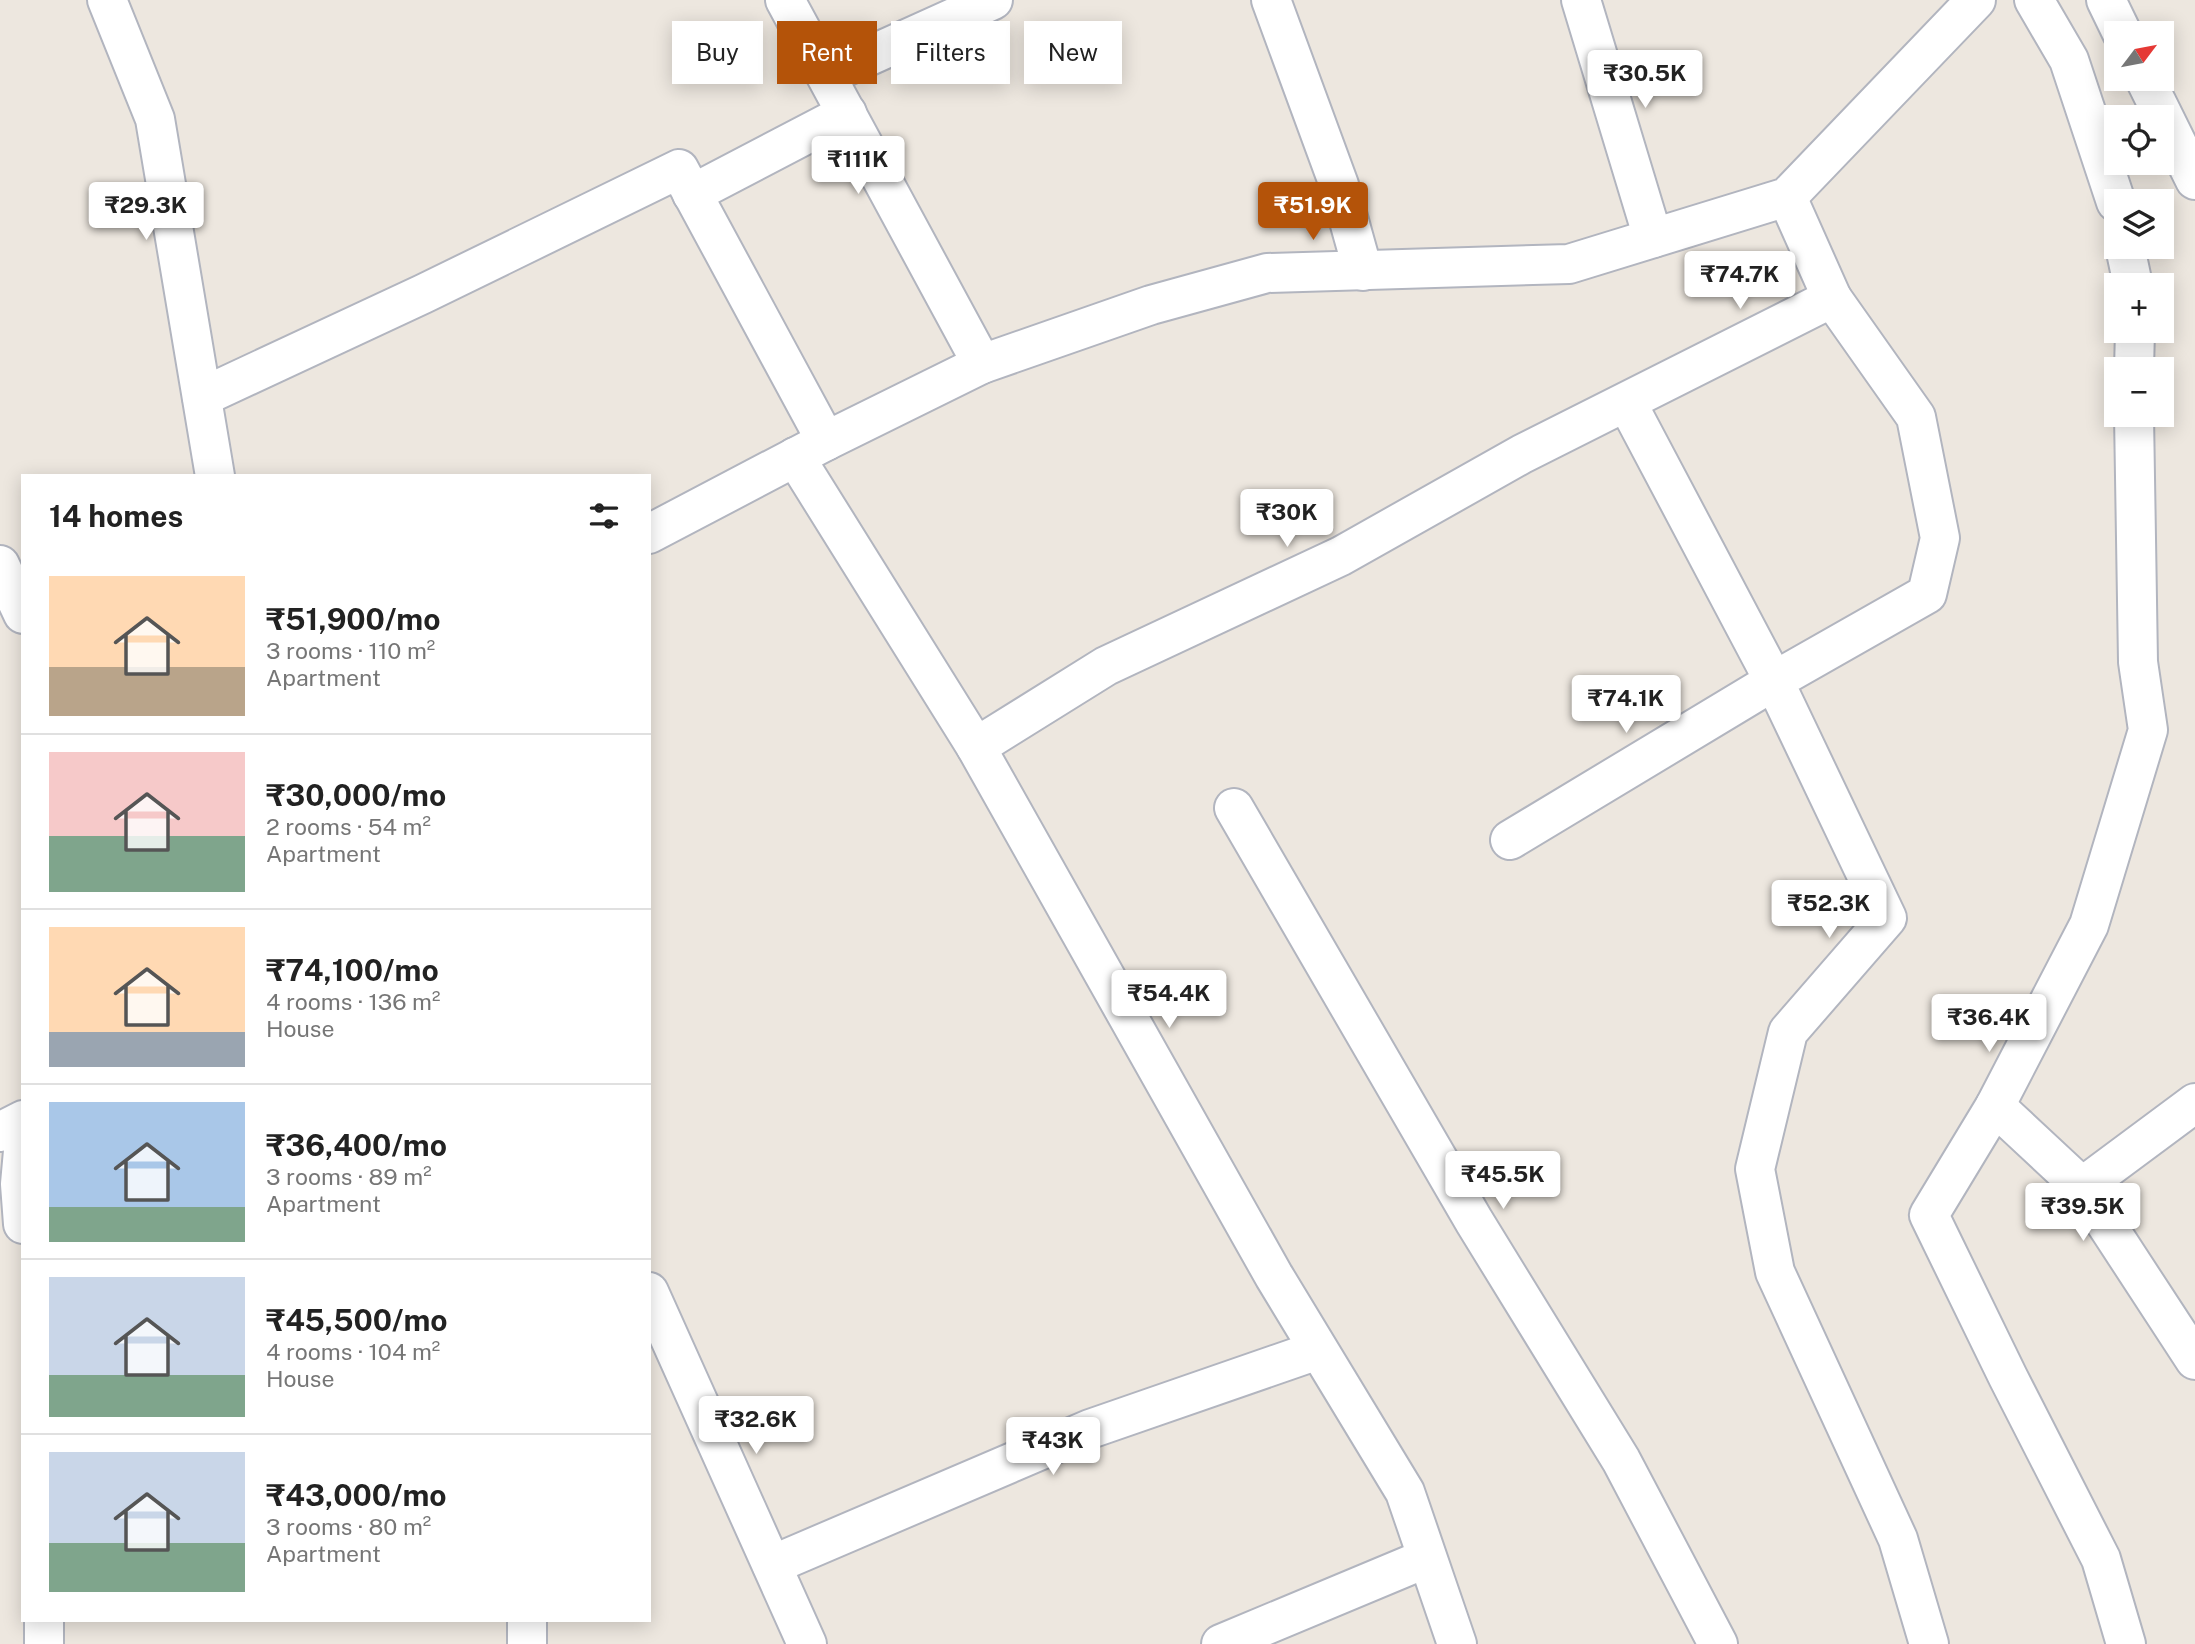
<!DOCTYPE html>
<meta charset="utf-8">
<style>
:root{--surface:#fff;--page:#f6f6f6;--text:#222;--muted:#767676;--line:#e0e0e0;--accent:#b45309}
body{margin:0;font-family:"Public Sans",sans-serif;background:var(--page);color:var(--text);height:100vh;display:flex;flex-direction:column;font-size:26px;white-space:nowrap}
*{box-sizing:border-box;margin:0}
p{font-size:23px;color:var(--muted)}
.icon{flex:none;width:38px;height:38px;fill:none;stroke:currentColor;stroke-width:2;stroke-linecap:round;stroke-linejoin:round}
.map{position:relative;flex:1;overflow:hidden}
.details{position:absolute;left:21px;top:474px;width:630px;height:1148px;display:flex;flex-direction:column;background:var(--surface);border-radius:0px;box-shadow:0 4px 18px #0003}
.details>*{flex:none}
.banner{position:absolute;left:672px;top:21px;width:665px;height:63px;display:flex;gap:14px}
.needle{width:46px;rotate:58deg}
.tools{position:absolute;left:2104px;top:21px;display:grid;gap:14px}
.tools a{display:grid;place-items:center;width:70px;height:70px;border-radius:0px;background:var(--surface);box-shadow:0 4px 18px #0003;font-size:35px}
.price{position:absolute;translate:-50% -60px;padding:0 16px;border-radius:7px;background:#fff;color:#222;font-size:23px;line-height:46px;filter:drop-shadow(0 2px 4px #0008)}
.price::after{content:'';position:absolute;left:50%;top:42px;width:21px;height:16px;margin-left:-10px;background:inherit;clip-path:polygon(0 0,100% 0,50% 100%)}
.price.active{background:var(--accent);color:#fff}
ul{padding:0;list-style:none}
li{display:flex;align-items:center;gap:21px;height:175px;padding:0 28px}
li+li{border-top:2px solid var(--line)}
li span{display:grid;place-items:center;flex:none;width:196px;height:140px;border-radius:0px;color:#555}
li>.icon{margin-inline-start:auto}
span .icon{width:84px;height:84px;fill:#fffc;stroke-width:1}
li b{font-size:30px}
h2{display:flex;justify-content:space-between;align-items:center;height:84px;padding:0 28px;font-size:30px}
.tag{padding:0 24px;border-radius:0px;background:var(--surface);box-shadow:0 4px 18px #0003;font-size:24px;line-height:63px}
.tag.active{background:var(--accent);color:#fff}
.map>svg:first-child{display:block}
</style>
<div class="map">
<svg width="2195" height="1644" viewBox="0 0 2195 1644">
<rect width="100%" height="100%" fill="#ede7df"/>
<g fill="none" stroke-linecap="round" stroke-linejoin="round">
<defs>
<g id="street">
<path d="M107 0 155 119 215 476"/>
<path d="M785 0 982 364"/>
<path d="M1271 0 1339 185 1363 271"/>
<path d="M1581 0 1653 238"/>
<path d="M2034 0 2069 60 2116 202"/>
<path d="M2106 0 2122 33"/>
<path d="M827 75 993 0"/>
<path d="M2145 79 2195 180"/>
<path d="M692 194 847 113"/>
<path d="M2125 247 2133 285"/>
<path d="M1832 298 1916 417 1940 538 1927 594 1774 681 1887 918 1788 1032 1755 1169 1775 1272 1898 1539 1929 1644"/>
<path d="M2134 369 2135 331"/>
<path d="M202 397 423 294 679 169 826 441"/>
<path d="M795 457 976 747 1274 1276 1405 1492 1457 1644"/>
<path d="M0 565 23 614"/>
<path d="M976 747 1106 666 1341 556 1522 454 1832 298 1787 197"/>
<path d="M1234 808 1474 1221 1621 1460 1718 1644"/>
<path d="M1510 840 1774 681 1627 403"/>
<path d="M1995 1106 2082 1187 2195 1360"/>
<path d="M2082 1187 2195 1103"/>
<path d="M649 1292 807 1644"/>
<path d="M772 1565 1090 1429 1318 1350"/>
<path d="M527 1644V1620"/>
<path d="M1221 1644 1427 1558"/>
<path d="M2126 1644 2101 1559 2008 1377 1929 1215 1995 1106 2089 925 2148 730 2138 662 2134 415"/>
</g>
<g id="secondary">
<path d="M649 534 826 441 982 364 1151 305 1267 273 1569 264 1787 197 1976 0"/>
<path d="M0 1132 23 1120"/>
<path d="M23 1151 20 1184 23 1224"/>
<path d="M44 1620V1644"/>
</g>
</defs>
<use href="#street" stroke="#b2b5bf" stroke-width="42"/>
<use href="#secondary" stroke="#b2b5bf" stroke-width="42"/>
<use href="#street" stroke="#fff" stroke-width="38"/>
<use href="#secondary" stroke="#fff" stroke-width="38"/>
</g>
</svg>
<div class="tools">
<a><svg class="needle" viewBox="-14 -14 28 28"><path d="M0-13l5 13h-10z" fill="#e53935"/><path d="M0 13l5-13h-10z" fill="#767676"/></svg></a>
<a><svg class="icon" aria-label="locate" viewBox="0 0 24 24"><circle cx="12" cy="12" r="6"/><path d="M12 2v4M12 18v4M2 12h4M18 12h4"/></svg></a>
<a><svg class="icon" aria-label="layers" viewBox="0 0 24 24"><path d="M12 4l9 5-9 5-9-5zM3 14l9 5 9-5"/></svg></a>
<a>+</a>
<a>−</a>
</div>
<b class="price" style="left:1645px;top:110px">₹30.5K</b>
<b class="price" style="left:858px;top:196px">₹111K</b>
<b class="price" style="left:146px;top:242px">₹29.3K</b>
<b class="price active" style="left:1313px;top:242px">₹51.9K</b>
<b class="price" style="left:1740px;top:311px">₹74.7K</b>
<b class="price" style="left:1287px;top:549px">₹30K</b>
<b class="price" style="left:1626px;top:735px">₹74.1K</b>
<b class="price" style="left:1829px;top:940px">₹52.3K</b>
<b class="price" style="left:1169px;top:1030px">₹54.4K</b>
<b class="price" style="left:1989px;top:1054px">₹36.4K</b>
<b class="price" style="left:1503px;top:1211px">₹45.5K</b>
<b class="price" style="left:2083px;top:1243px">₹39.5K</b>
<b class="price" style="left:756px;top:1456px">₹32.6K</b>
<b class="price" style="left:1053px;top:1477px">₹43K</b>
<div class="banner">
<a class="tag">Buy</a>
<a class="tag active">Rent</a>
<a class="tag">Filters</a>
<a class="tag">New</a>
</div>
<section class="details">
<h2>14 homes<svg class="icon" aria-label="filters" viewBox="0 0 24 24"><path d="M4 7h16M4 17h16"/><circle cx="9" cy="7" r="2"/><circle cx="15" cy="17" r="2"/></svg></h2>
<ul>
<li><span style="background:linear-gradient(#ffd9b3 65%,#b9a48a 0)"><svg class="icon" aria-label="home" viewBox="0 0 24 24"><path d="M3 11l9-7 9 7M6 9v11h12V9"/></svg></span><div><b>₹51,900/mo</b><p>3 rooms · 110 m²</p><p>Apartment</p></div></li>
<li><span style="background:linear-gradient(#f6c9c9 60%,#7fa58c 0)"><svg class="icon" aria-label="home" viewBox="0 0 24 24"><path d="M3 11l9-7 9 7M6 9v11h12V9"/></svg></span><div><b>₹30,000/mo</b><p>2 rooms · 54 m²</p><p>Apartment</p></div></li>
<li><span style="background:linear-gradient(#ffd9b3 75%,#9aa5b1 0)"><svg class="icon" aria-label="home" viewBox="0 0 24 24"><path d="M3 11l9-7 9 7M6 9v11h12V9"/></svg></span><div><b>₹74,100/mo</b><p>4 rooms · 136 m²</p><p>House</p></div></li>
<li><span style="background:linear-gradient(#a9c7e8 75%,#7fa58c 0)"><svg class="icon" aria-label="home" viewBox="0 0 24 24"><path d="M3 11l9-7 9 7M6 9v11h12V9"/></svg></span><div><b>₹36,400/mo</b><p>3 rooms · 89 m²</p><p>Apartment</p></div></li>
<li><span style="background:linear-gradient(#c9d6e8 70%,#7fa58c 0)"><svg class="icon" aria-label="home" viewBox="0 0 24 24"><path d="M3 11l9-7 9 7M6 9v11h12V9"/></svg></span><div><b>₹45,500/mo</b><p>4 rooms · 104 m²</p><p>House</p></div></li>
<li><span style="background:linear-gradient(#c9d6e8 65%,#7fa58c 0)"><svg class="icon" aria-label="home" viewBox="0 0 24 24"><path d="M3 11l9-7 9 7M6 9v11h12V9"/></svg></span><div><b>₹43,000/mo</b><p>3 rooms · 80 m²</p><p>Apartment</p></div></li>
</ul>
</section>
</div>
